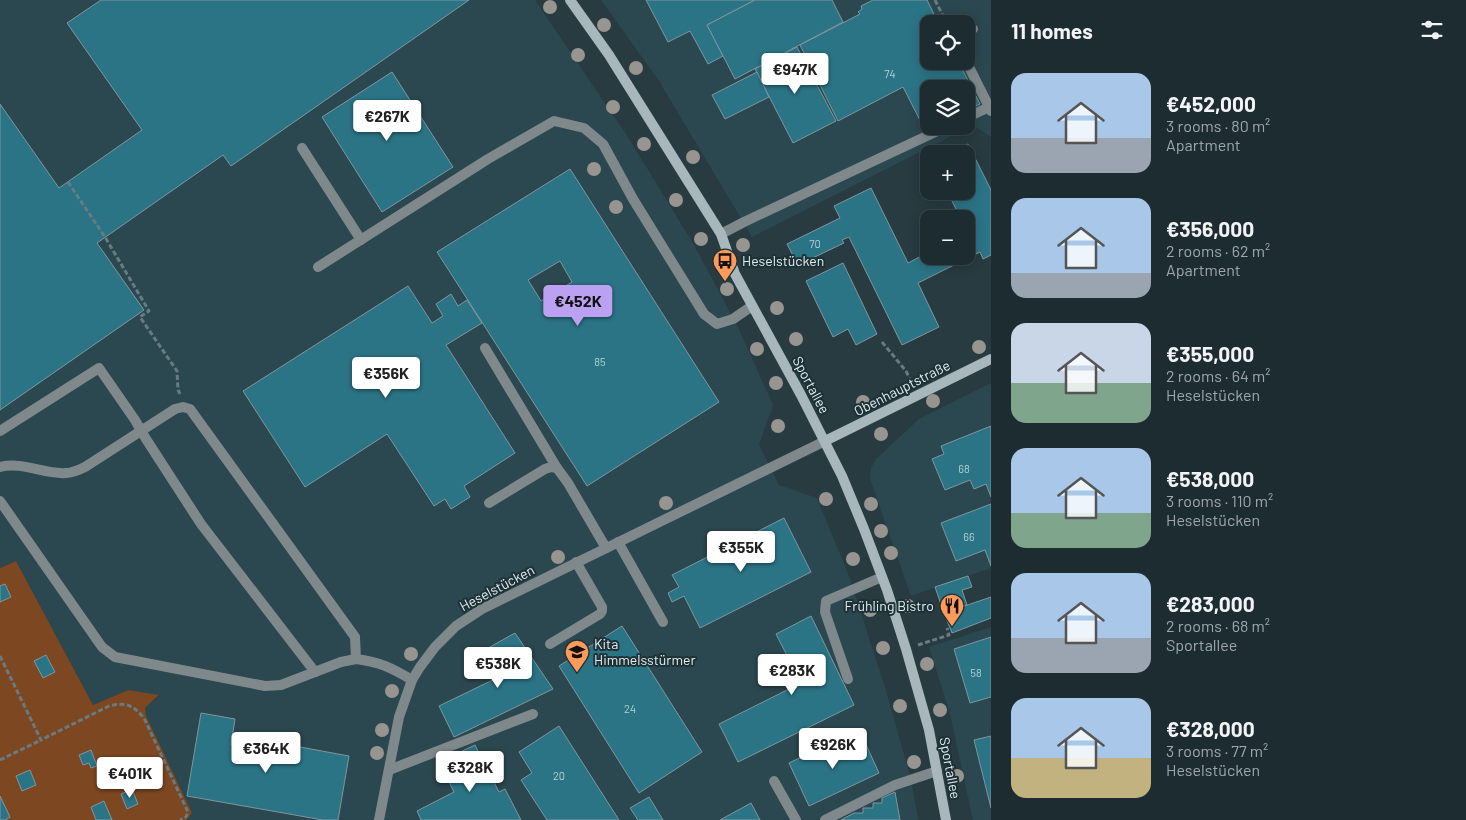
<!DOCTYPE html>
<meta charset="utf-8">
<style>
:root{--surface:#1d2c31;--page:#253439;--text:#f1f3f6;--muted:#a0a7ab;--line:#3b484d;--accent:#bca0f2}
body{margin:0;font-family:Barlow,sans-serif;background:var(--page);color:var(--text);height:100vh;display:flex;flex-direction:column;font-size:19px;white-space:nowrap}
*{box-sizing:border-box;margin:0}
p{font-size:16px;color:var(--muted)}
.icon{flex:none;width:28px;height:28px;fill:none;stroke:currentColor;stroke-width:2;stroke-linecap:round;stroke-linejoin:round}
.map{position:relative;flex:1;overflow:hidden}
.details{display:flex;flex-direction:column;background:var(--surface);width:475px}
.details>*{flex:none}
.fabs{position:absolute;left:920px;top:15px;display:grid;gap:10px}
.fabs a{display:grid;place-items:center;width:55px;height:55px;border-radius:10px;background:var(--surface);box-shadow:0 2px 12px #0003,0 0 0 1px var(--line);font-size:25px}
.price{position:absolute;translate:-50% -42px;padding:0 11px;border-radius:5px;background:#fff;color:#222;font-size:16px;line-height:32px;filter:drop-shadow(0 1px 2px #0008)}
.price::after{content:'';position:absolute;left:50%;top:30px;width:15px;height:11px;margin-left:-8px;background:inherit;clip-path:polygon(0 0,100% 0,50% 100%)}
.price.active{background:var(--accent);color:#111}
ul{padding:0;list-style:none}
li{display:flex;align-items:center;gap:15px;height:125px;padding:0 20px}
li span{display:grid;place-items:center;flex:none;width:140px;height:100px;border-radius:15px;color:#555}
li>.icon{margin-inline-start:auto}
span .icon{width:60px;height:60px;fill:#fffc;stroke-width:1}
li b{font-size:21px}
h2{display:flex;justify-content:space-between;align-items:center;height:60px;padding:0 20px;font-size:21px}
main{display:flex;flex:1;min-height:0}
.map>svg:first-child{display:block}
</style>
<main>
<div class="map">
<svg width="991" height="820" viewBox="0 0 991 820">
<rect width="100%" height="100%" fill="#273b41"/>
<g fill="#2b474f" fill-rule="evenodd">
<path d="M0 0H535L628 137 694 245 737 325 773 405 759 445 779 485 817 498 849 576 885 687 911 779 918 820H186L188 819 146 716 145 708 159 696 128 690 93 705 16 561 0 568Z"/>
<path d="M601 0H991V137L973 125 752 237 659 81ZM929 24H966V61H929ZM929 89H966V126H929Z"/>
<path d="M991 383V568L911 596 870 479 871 468 876 459 919 419Z"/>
<path d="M991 627V820H973L950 714 929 647Z"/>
</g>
<path fill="#7d4722" d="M16 561 93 705 128 690 159 695 145 708 146 716 192 813 186 820H0V568Z"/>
<g fill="#2b7486" stroke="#80969d" fill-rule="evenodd">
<path d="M101 0H469L231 166 223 155 97 243 144 310 0 410V104L59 188 142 130 67 23Z"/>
<path d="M646 0H755L707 25 723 56 708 64 690 31 668 42Z"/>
<path d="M755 0H832L843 22 735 79 707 25Z"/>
<path d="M873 0H927L939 24H929V61H958L980 104 966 111V89H929V126H937L926 132 903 87 838 121 800 45 860 14 858 12 862 9 861 6Z"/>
<path d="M797 47 836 121 793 143 755 69Z"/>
<path d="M392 72 453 167 382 212 322 117Z"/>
<path d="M757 72 769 97 725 119 712 95Z"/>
<path d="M968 144 991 190V255L983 259 980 252 918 283 939 327 902 345 849 237 842 240 844 243 798 265 787 244 840 218 834 206 871 188 908 263 929 252V256H966V234L968 233 966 230V219H961L947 191H966V154H948Z"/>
<path d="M570 169 719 402 587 486 437 252ZM560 261 572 282 541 301 528 280Z"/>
<path d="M843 263 877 334 856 345 848 329 833 337 806 281Z"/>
<path d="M408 286 432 323 443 316 436 304 451 294 458 306 467 300 482 323 446 345 515 453 464 486 470 497 451 509 445 499 434 506 387 434 305 487 243 391Z"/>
<path d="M991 426V497L986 484 974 489 970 480 945 490 932 459 944 454 941 446Z"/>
<path d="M991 504V566L985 550 956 561 941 523Z"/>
<path d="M784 518 811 572 700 628 684 596 672 602 668 593 679 587 672 575Z"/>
<path d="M968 576 972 587 962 590 967 605 944 613 935 587Z"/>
<path d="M5 584 11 597 0 602V586Z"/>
<path d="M991 597V618L952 633 944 613Z"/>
<path d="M811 616 854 705 738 762 719 724 801 683 776 634Z"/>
<path d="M622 626 702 752 639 793 559 666Z"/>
<path d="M515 633 553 689 454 737 439 706 503 675 488 648Z"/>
<path d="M991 637V697L970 703 954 649Z"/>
<path d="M46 655 55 672 43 678 34 661Z"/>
<path d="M201 713 235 719 231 745 282 754 284 744 349 756 338 820H323L187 796Z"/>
<path d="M559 726 619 820H547L521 780 532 773 519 752Z"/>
<path d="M991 736V808L974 740Z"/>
<path d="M863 738 879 773 809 806 789 763 833 742 837 751Z"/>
<path d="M475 745 499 792 505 789 521 820H421L417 811 454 792 439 762Z"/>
<path d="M91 750 97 766 91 768 89 763 83 765 79 755Z"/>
<path d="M132 762 138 775 115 783 110 770Z"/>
<path d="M30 770 36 785 22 791 16 776Z"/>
<path d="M132 789 138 804 127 809 121 794Z"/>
<path d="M895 792 900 820H841L854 813H863V808H873V803H882V798Z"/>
<path d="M0 796 10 817 5 820H0Z"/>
<path d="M649 797 663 820H638L630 808Z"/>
<path d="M104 801 112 820H96L91 807Z"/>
<path d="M751 803 760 820H720Z"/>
</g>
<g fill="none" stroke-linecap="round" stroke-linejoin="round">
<g stroke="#697b80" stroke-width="3" stroke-dasharray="5 2.5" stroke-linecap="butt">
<path d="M935 0 947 24"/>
<path d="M68 182 105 237 149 311 140 317 177 371 178 390 180 394"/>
<path d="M882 342 906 371 912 384"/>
<path d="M918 645 949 635 947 628"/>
<path d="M0 656 41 740 109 706C126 702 133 705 144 718L188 812 186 817 180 820"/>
<path d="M0 760 41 740"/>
</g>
<g stroke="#7f898c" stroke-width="10">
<path d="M966 33 973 29"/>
<path d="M966 61 991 111"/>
<path d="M966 118 989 107"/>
<path d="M302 148 361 240"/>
<path d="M721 234 744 222 948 126"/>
<path d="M318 267 488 159 554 121 584 128 603 144 633 199 704 314 717 324 733 319 752 306"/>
<path d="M485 348 557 468"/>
<path d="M0 431 99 368 135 420 146 439 201 524 315 672"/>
<path d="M0 467C23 461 45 475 66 473 73 473 79 470 85 467L175 409 183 407 190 409 355 637 356 659C380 662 392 668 412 680"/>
<path d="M0 501 102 647 115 657 265 686 281 685 341 662 356 659"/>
<path d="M489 503 545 469 551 467 557 468 568 483 606 548"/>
<path d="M618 542 663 622"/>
<path d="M550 644 600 614 602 611V607L576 562"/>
<path d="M848 679 825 612 826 601 882 577"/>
<path d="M389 770 533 714"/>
<path d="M774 781 796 820"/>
<path d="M825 820 895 785 937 771"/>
</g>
<path stroke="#7f898c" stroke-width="10" d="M379 820 399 717 412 680 420 667 435 647 456 626 482 609 825 441"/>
<g stroke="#a7b7bb" stroke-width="10">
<path d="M570 0 609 55 721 234 735 274 801 395 842 476 864 529 887 590 906 649 929 730 946 820"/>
<path d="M825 441 991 359"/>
</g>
</g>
<g fill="#989590">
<circle cx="550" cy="7" r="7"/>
<circle cx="604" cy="25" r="7"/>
<circle cx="578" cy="55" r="7"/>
<circle cx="636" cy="68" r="7"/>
<circle cx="613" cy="107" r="7"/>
<circle cx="644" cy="144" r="7"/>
<circle cx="693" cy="157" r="7"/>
<circle cx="594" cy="169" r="7"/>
<circle cx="676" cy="200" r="7"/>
<circle cx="616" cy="207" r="7"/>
<circle cx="701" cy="239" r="7"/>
<circle cx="743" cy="245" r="7"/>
<circle cx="727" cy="289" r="7"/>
<circle cx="777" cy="308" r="7"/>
<circle cx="796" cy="339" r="7"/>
<circle cx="979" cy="347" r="7"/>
<circle cx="757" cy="349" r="7"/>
<circle cx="776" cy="383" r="7"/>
<circle cx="933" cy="401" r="7"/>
<circle cx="863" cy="402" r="7"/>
<circle cx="778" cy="426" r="7"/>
<circle cx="881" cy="434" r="7"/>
<circle cx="826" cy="499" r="7"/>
<circle cx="666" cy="503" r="7"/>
<circle cx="871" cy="504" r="7"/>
<circle cx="881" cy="531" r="7"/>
<circle cx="891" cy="553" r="7"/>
<circle cx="558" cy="557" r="7"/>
<circle cx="853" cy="559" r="7"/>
<circle cx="908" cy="606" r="7"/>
<circle cx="870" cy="610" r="7"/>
<circle cx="883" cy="648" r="7"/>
<circle cx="411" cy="654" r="7"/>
<circle cx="927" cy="664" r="7"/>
<circle cx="392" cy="691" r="7"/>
<circle cx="900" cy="706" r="7"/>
<circle cx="940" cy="710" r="7"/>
<circle cx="382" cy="730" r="7"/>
<circle cx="377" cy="753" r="7"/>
<circle cx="914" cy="762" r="7"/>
<circle cx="957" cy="776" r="7"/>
</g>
<defs>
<symbol id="bus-pin" viewBox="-11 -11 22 30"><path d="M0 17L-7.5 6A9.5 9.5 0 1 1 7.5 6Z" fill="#fe9b59" stroke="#1d3136"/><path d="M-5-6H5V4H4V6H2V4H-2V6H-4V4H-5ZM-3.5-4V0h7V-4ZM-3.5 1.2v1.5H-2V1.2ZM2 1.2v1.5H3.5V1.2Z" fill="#111"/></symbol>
<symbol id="restaurant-pin" viewBox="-11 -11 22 30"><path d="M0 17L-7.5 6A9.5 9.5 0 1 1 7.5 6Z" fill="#fe9b59" stroke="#1d3136"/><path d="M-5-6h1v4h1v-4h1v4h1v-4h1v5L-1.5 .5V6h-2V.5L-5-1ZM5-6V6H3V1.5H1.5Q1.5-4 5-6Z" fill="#111"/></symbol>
<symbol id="school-pin" viewBox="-11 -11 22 30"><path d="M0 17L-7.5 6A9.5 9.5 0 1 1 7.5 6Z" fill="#fe9b59" stroke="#1d3136"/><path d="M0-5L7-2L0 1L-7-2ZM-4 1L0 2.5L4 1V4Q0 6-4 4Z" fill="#111"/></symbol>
</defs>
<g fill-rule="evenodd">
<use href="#bus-pin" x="711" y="247" width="28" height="38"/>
<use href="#restaurant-pin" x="938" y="592" width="28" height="38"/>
<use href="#school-pin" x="563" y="638" width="28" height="38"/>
</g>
<g text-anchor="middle" stroke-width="4" stroke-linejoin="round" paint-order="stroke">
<g font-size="11" fill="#b4d0d7">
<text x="890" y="78">74</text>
<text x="815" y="248">70</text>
<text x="600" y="366">85</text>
<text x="964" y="473">68</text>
<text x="969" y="541">66</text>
<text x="976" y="677">58</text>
<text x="630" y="713">24</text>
<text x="559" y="780">20</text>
</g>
<g font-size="14" fill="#e2eff2" stroke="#1d3136" text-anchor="start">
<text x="742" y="266">Heselstücken</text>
<text x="934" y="611" text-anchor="end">Frühling Bistro</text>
<text x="594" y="649">Kita<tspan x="594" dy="16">Himmelsstürmer</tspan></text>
</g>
<g font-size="14" fill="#e2eff2" stroke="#1d3136">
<text transform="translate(811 385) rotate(62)" y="5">Sportallee</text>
<text transform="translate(902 388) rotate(-27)" y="5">Obenhauptstraße</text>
<text transform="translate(497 588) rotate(-28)" y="5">Heselstücken</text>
<text transform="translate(950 768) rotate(79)" y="5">Sportallee</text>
</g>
</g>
</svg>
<div class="fabs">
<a><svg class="icon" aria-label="locate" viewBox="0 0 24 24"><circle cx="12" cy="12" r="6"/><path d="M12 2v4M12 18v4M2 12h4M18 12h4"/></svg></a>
<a><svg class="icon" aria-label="layers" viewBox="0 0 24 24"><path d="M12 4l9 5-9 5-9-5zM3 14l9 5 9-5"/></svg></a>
<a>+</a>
<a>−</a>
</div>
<b class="price" style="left:795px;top:95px">€947K</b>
<b class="price" style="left:387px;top:142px">€267K</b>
<b class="price active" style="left:578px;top:327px">€452K</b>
<b class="price" style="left:386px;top:399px">€356K</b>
<b class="price" style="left:741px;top:573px">€355K</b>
<b class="price" style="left:498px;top:689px">€538K</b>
<b class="price" style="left:792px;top:696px">€283K</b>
<b class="price" style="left:833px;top:770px">€926K</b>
<b class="price" style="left:266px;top:774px">€364K</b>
<b class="price" style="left:470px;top:793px">€328K</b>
<b class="price" style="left:130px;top:799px">€401K</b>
</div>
<section class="details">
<h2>11 homes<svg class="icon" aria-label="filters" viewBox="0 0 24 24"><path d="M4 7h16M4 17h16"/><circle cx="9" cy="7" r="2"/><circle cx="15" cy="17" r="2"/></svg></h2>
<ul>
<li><span style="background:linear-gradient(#a9c7e8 65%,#9aa5b1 0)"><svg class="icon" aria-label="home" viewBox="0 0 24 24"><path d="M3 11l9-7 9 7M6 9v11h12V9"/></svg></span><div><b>€452,000</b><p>3 rooms · 80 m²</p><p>Apartment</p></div></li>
<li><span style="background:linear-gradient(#a9c7e8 75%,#9aa5b1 0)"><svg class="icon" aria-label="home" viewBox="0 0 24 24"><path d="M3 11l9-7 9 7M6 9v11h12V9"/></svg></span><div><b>€356,000</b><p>2 rooms · 62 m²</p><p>Apartment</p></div></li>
<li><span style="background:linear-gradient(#c9d6e8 60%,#7fa58c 0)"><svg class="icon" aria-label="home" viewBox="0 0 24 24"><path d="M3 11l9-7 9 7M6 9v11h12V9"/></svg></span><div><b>€355,000</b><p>2 rooms · 64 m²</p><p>Heselstücken</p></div></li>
<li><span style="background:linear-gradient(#a9c7e8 65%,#7fa58c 0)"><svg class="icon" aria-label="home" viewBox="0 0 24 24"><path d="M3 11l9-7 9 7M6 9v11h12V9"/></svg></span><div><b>€538,000</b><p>3 rooms · 110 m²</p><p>Heselstücken</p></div></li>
<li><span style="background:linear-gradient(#a9c7e8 65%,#9aa5b1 0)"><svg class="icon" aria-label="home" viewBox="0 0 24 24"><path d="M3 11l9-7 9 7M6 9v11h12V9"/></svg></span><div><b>€283,000</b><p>2 rooms · 68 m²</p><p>Sportallee</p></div></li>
<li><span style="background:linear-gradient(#a9c7e8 60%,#c2b280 0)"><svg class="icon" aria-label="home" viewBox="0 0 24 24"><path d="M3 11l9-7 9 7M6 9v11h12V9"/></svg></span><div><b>€328,000</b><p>3 rooms · 77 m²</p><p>Heselstücken</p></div></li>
</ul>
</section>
</main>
